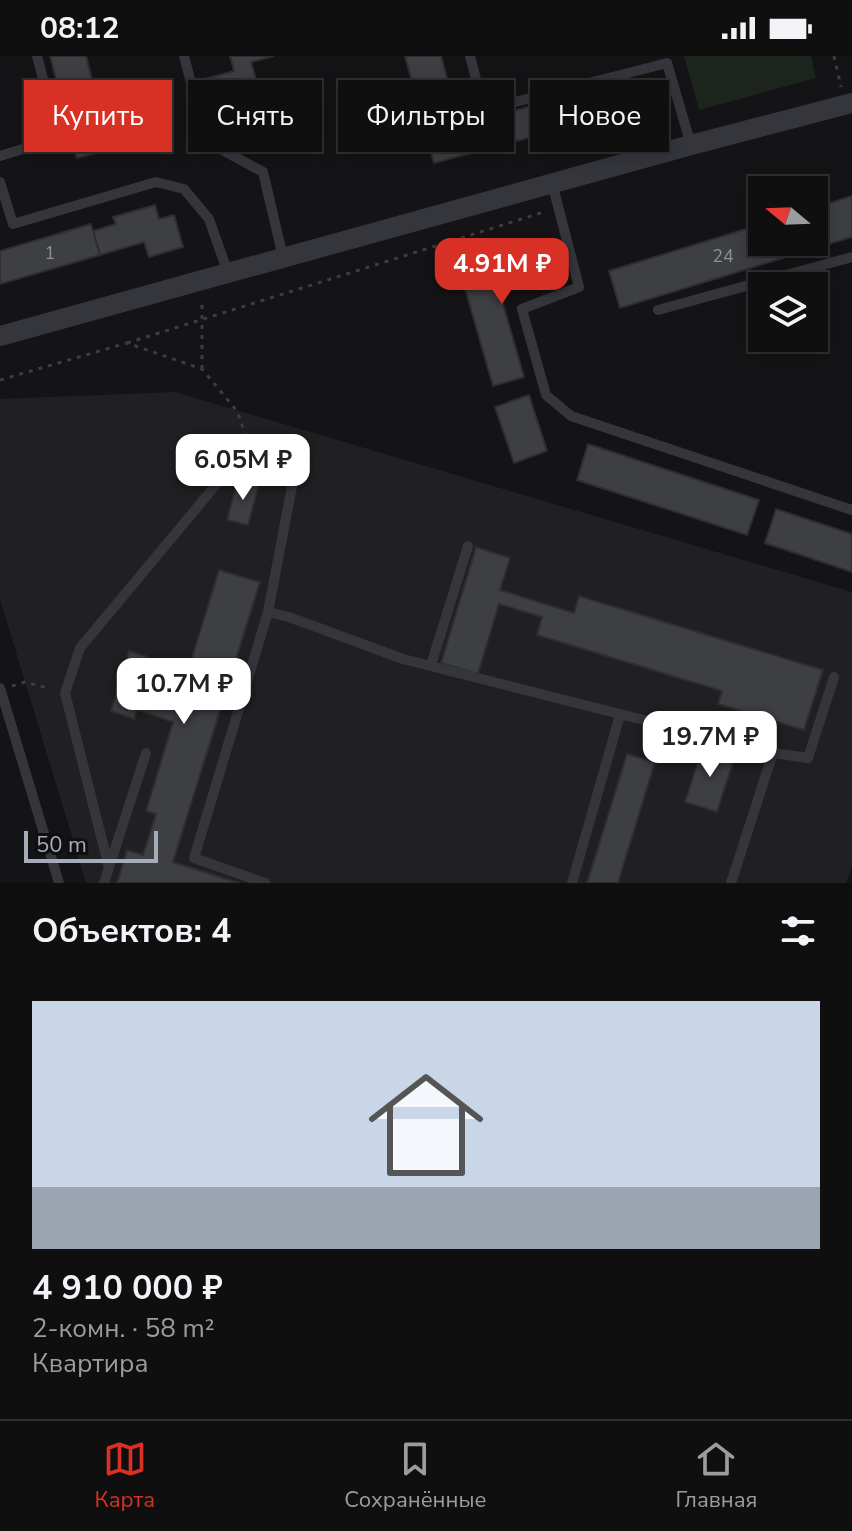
<!DOCTYPE html>
<html lang="ru">
<meta charset="utf-8">
<style>
:root{--surface:#0f0f10;--page:#181819;--text:#f1f3f6;--muted:#9b9c9f;--line:#2f2f30;--accent:#d93025}
body{margin:0;font-family:"Nunito Sans",sans-serif;background:var(--page);color:var(--text);height:100vh;display:flex;flex-direction:column;font-size:30px;white-space:nowrap}
*{box-sizing:border-box;margin:0}
p{font-size:26px;color:var(--muted)}
.icon{flex:none;width:44px;height:44px;fill:none;stroke:currentColor;stroke-width:2;stroke-linecap:round;stroke-linejoin:round}
.map{position:relative;height:827px;overflow:hidden}
.details{display:flex;flex-direction:column;background:var(--surface);flex:1}
.details>*{flex:none}
.hud{position:absolute;left:24px;top:24px;width:804px;height:72px;display:flex;gap:16px}
.needle{width:52px;rotate:289deg}
.controls{position:absolute;left:748px;top:120px;display:grid;gap:16px}
.controls a{display:grid;place-items:center;width:80px;height:80px;border-radius:0px;background:var(--surface);box-shadow:0 4px 20px #0003,0 0 0 2px var(--line);font-size:40px}
.scale{position:absolute;left:24px;bottom:20px;width:134px;box-sizing:border-box;padding-left:8px;border:4px solid #a5abb7;border-top:0;font-size:22px;line-height:28px;white-space:nowrap;color:#a5abb7;-webkit-text-stroke:6px #0f0f11;paint-order:stroke}
.price{position:absolute;translate:-50% -68px;padding:0 18px;border-radius:16px;background:#fff;color:#222;font-size:26px;line-height:52px;filter:drop-shadow(0 2px 4px #0008)}
.price::after{content:'';position:absolute;left:50%;top:48px;width:24px;height:18px;margin-left:-12px;background:inherit;clip-path:polygon(0 0,100% 0,50% 100%)}
.price.on{background:var(--accent);color:#fff}
ul{padding:0;list-style:none}
li{display:grid;align-content:center;gap:16px;height:424px;padding:0 32px}
li+li{border-top:2px solid var(--line)}
li span{display:grid;place-items:center;height:248px;border-radius:0px;color:#555}
li>.icon{margin-inline-start:auto}
span .icon{width:144px;height:144px;fill:#fffc;stroke-width:1}
li b{font-size:34px}
h2{display:flex;justify-content:space-between;align-items:center;height:96px;padding:0 32px;font-size:34px}
.pill{padding:0 28px;border-radius:0px;background:var(--surface);box-shadow:0 4px 20px #0003,0 0 0 2px var(--line);font-size:28px;line-height:72px}
.pill.on{background:var(--accent);color:#fff}
.status{display:flex;justify-content:space-between;align-items:center;height:56px;padding:0 40px;background:var(--surface);direction:ltr}
.status svg{height:22px;fill:currentColor}
.tabs{display:flex;justify-content:space-around;align-items:center;height:112px;border-top:2px solid var(--line);background:var(--surface);font-size:22px;color:var(--muted)}
.tabs a{display:grid;justify-items:center;gap:4px}
.tabs .on{color:var(--accent)}
.map>svg:first-child{display:block}
</style>
<div class="status"><b>08:12</b><svg viewBox="0 0 49 12"><path d="M0 12V9h3v3zM5 12V6h3v6zM10 12V3h3v9zM15 12V0h3v12zM26 1h20v11H26zM47 4h2v5h-2z"/></svg></div>
<div class="map">
<svg width="852" height="827" viewBox="0 0 852 827">
<rect width="100%" height="100%" fill="#141416"/>
<path fill="#202023" d="M175 336 852 536V811L846 827H86L0 543V343Z"/>
<path fill="#1c241d" d="M684 0H811L816 22 699 54Z"/>
<g fill="#3e3f43" stroke="#2e2e32" stroke-width="2">
<path d="M50 0H86L110 93 77 102Z"/>
<path d="M230 0H274L251 6 262 44 292 36 301 67 253 81 245 51 211 60 201 24 234 15Z"/>
<path d="M405 0H441L460 69 565 41 573 70 434 107Z"/>
<path d="M632 23 634 29 653 24 663 61 627 70 623 55 575 68 568 40Z"/>
<path d="M852 140V181L620 252 609 215 762 168V186H814V152Z"/>
<path d="M155 149 159 163 174 159 183 191 149 201 144 186 100 199 93 175 116 168 113 161Z"/>
<path d="M91 168 100 199 0 228V195Z"/>
<path d="M551 189 558 217 499 234 524 321 493 330 460 215Z"/>
<path d="M529 339 547 395 514 407 495 351Z"/>
<path d="M588 388 759 444 747 479 577 424Z"/>
<path d="M238 423 259 428 248 469 227 464Z"/>
<path d="M776 453 852 478V516L765 487Z"/>
<path d="M476 491 510 502 500 534 574 557 579 540 823 614 804 674 718 648 722 635 537 579 542 561 499 548 478 618 441 607Z"/>
<path d="M219 514 260 526 173 806 239 827H117L127 794 143 799 156 758 146 755 173 666 137 654 134 663 111 655 129 595 148 601 146 608 186 621Z"/>
<path d="M703 690 735 700 717 756 685 746Z"/>
<path d="M627 698 655 706 618 827H587Z"/>
</g>
<g fill="none" stroke-linecap="round" stroke-linejoin="round">
<g stroke="#3b3d43" stroke-width="3" stroke-dasharray="4 6" stroke-linecap="butt">
<path d="M834 0 841 31"/>
<path d="M127 287 547 155"/>
<path d="M202 313V245"/>
<path d="M0 324 127 287 202 313 237 355 252 397"/>
<path d="M12 630 25 626 51 633"/>
</g>
<g stroke="#35363c" stroke-width="10">
<path d="M184 0 206 85 263 116 283 201"/>
<path d="M470 0 484 54 667 7 691 89"/>
<path d="M0 100 59 82 37 0"/>
<path d="M0 126 13 168 156 126 184 133 209 163 228 217"/>
<path d="M552 127 579 231 522 253 546 339 571 360 852 454"/>
<path d="M658 254 852 201"/>
<path d="M431 609 468 490"/>
<path d="M0 632 59 827"/>
<path d="M109 812 65 637 80 592 235 406 294 420 268 556 289 561 403 603 773 697 808 702 834 621"/>
<path d="M104 827 146 697"/>
<path d="M265 827 194 802 268 556"/>
<path d="M572 827 620 659"/>
<path d="M731 827 773 697"/>
</g>
<path stroke="#35363c" stroke-width="20" d="M0 280 691 89 852 47"/>
</g>
<g text-anchor="middle" stroke-width="6" stroke-linejoin="round" paint-order="stroke">
<g font-size="18" fill="#8b909a">
<text x="50" y="203">1</text>
<text x="723" y="206">24</text>
</g>
</g>
</svg>
<div class="controls">
<a><svg class="needle" viewBox="-14 -14 28 28"><path d="M0-13l5 13h-10z" fill="#e53935"/><path d="M0 13l5-13h-10z" fill="#9b9c9f"/></svg></a>
<a><svg class="icon" aria-label="layers" viewBox="0 0 24 24"><path d="M12 4l9 5-9 5-9-5zM3 14l9 5 9-5"/></svg></a>
</div>
<div class="scale">50 m</div>
<b class="price on" style="left:502px;top:250px">4.91M ₽</b>
<b class="price" style="left:243px;top:446px">6.05M ₽</b>
<b class="price" style="left:184px;top:670px">10.7M ₽</b>
<b class="price" style="left:710px;top:723px">19.7M ₽</b>
<div class="hud">
<a class="pill on">Купить</a>
<a class="pill">Снять</a>
<a class="pill">Фильтры</a>
<a class="pill">Новое</a>
</div>
</div>
<section class="details">
<h2>Объектов: 4<svg class="icon" aria-label="filters" viewBox="0 0 24 24"><path d="M4 7h16M4 17h16"/><circle cx="9" cy="7" r="2"/><circle cx="15" cy="17" r="2"/></svg></h2>
<ul>
<li><span style="background:linear-gradient(#c9d6e8 75%,#9aa5b1 0)"><svg class="icon" aria-label="home" viewBox="0 0 24 24"><path d="M3 11l9-7 9 7M6 9v11h12V9"/></svg></span><div><b>4 910 000 ₽</b><p>2-комн. · 58 m²</p><p>Квартира</p></div></li>
</ul>
</section>
<nav class="tabs">
<a class="on"><svg class="icon" aria-label="map" viewBox="0 0 24 24"><path d="M3 6l6-2 6 2 6-2v14l-6 2-6-2-6 2zM9 4v14M15 6v14"/></svg>Карта</a>
<a><svg class="icon" aria-label="saved" viewBox="0 0 24 24"><path d="M7 4h10v16l-5-4-5 4z"/></svg>Сохранённые</a>
<a><svg class="icon" aria-label="home" viewBox="0 0 24 24"><path d="M3 11l9-7 9 7M6 9v11h12V9"/></svg>Главная</a>
</nav>
